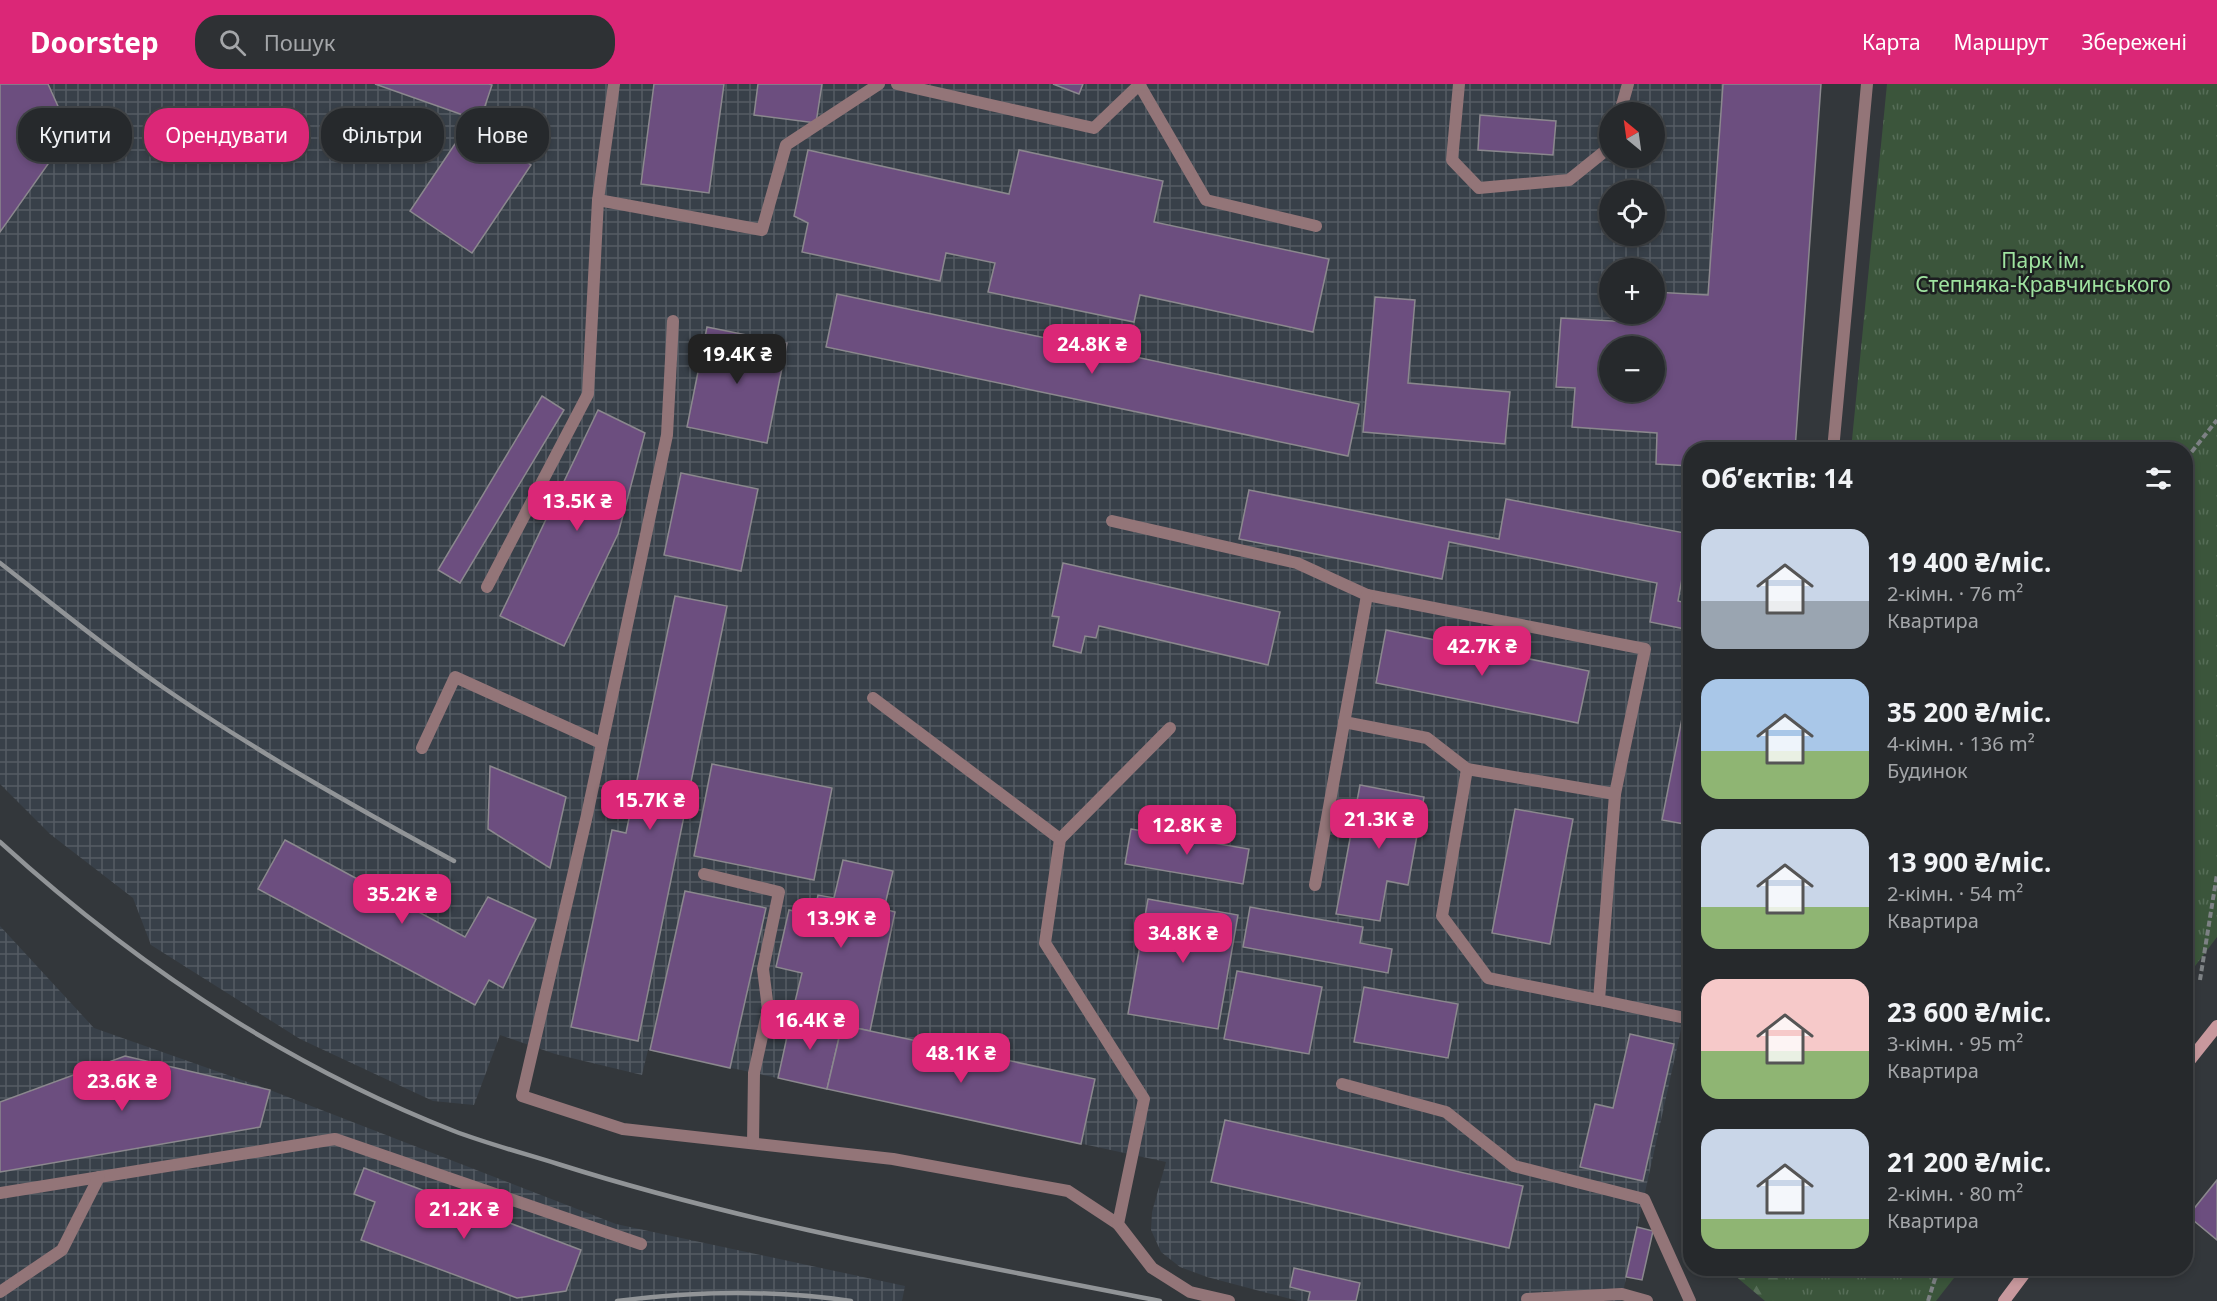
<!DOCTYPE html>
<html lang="uk">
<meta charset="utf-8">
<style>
:root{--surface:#26292c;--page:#2e3134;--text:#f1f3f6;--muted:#a4a6a9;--line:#424548;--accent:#db2777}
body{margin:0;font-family:"Noto Sans",sans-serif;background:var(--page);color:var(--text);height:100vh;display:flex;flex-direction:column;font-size:22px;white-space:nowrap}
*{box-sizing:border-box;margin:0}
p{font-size:20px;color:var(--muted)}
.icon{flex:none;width:33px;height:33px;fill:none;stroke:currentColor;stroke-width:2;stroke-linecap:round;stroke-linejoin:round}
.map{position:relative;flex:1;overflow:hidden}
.drawer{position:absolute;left:1683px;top:358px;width:510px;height:834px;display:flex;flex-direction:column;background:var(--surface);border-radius:24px;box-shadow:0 3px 9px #0003,0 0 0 2px var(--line)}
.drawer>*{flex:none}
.guide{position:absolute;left:18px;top:24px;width:570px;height:54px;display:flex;gap:12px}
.needle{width:39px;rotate:331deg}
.controls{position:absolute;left:1599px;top:18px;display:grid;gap:12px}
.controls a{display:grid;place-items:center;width:66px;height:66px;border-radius:50%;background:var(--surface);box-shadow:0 3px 9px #0003,0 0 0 2px var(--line);font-size:30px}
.price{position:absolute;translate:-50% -51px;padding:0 14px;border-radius:12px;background:var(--accent);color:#fff;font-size:20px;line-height:39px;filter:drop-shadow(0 2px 3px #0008)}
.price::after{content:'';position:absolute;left:50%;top:36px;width:18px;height:14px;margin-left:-9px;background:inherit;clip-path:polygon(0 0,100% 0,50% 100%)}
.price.current{background:#222;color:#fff}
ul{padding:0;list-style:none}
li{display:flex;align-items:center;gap:18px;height:150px;padding:0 18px}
li span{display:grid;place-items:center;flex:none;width:168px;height:120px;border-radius:18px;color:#555}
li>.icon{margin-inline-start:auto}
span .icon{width:72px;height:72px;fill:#fffc;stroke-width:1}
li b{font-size:26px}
h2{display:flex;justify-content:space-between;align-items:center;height:72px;padding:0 18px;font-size:26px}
.tag{padding:0 21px;border-radius:24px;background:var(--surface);box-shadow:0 3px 9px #0003,0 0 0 2px var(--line);font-size:21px;line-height:54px}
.tag.current{background:var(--accent);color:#fff}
header{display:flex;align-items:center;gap:36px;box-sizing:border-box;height:84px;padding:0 30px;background:var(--accent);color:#fff}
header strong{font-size:28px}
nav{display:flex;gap:33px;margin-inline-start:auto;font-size:21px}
.search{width:420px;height:54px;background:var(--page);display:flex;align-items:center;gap:15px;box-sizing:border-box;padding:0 21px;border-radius:24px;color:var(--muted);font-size:22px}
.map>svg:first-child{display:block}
</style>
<header>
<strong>Doorstep</strong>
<div class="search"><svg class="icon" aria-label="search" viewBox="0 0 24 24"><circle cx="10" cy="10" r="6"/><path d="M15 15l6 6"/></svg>Пошук</div>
<nav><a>Карта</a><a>Маршрут</a><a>Збережені</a></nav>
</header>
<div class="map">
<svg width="2217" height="1217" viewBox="0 0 2217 1217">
<defs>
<pattern id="industrial-grid" width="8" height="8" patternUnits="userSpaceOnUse" patternTransform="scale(1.5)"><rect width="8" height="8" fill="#384049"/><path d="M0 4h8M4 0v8" fill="none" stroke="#555c64"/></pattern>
<pattern id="forest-firs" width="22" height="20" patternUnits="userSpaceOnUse" patternTransform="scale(1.5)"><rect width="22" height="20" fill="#3b553b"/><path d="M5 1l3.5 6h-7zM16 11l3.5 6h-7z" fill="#576e58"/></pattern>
<pattern id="park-tufts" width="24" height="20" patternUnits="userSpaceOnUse" patternTransform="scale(1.5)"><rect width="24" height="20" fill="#3b553b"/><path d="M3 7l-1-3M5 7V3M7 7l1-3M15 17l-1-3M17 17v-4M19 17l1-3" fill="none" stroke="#576e58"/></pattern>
</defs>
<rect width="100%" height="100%" fill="#33373b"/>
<g fill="url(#industrial-grid)" fill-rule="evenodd">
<path d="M0 0H1821L1795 366H1690V905L1621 1217H1298L1207 1193 1180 1183 1161 1168 1151 1146 1152 1128 1166 1078 648 966 642 991 555 970 500 951 474 1021 433 1017 300 955 151 861 133 814 50 750 0 700ZM1610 28H1654V74H1610ZM1610 106H1654V152H1610ZM1610 184H1654V230H1610ZM1610 262H1654V308H1610Z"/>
<path d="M0 842 94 944 270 1006 616 1140 905 1202 902 1217H0Z"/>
</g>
<path fill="url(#forest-firs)" d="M1727 1185H1950L1918 1217H1765Z"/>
<g fill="url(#park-tufts)">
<path d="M1887 0H2217V853L2186 894V366H1851Z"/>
<path d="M1786 1185H1961L1936 1217H1791L1778 1208Z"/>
</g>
<g fill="#6c4e7f" stroke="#8b888e" stroke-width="1.5" fill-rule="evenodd">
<path d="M0 0H48L70 49 0 148Z"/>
<path d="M375 0H489L492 1 480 37Z"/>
<path d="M654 0H724L709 109 641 100Z"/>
<path d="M758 0H822L816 39 754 31Z"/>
<path d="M1053 0H1083L1079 10Z"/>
<path d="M1723 0H1821L1795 366H1690V382L1656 380 1657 349 1572 343 1575 304 1556 303 1561 234 1630 238V230H1654V208L1708 211ZM1610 262H1654V308H1610Z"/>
<path d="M1480 31 1556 37 1553 71 1478 66Z"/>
<path d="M469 39 531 81 472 169 410 127Z"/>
<path d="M808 66 1009 110 1019 66 1163 97 1154 138 1329 175 1313 248 1140 211 1134 238 988 208 995 179 946 169 940 197 802 168 808 139 794 132Z"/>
<path d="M837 210 1359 320 1348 372 826 263Z"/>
<path d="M1375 213 1415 216 1408 299 1510 308 1505 360 1363 348Z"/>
<path d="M707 243 787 259 767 359 687 343Z"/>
<path d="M542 312 564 326 460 499 438 486Z"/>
<path d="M598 326 645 349 618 450 564 562 500 532Z"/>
<path d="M681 389 758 405 741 487 664 471Z"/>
<path d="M1249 406 1499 455 1506 415 1690 450 1678 517 1690 520V546L1650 538 1657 499 1449 458 1442 495 1239 455Z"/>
<path d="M1063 479 1280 528 1268 581 1099 542 1096 554 1085 552 1081 569 1053 562 1059 533 1052 532Z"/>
<path d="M675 512 727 522 638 957 571 943 612 746 626 749Z"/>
<path d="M1386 546 1589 587 1578 639 1376 599Z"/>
<path d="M1690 594V741L1662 736Z"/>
<path d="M712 680 832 704 814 796 694 772Z"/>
<path d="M490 682 566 713 550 784 488 745Z"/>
<path d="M1360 701 1424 713 1408 801 1387 797 1380 837 1336 830Z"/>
<path d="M1515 725 1573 735 1550 860 1492 849Z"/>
<path d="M1131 745 1249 765 1243 800 1125 780Z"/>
<path d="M285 756 465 853 488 813 536 835 503 904 489 896 475 921 258 805Z"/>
<path d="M843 776 893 787 884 825 895 828 870 947 792 930 802 889 776 883 789 826 814 831 818 811 834 814Z"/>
<path d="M685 807 766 824 730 984 650 966Z"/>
<path d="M1148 815 1238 831 1218 945 1128 930Z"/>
<path d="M1250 823 1363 843 1360 859 1392 865 1388 889 1243 863Z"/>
<path d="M1237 887 1322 903 1309 970 1224 955Z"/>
<path d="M1364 903 1458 920 1448 974 1354 958Z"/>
<path d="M792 930 842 941 827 1005 778 994Z"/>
<path d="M842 941 1095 995 1081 1060 827 1005Z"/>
<path d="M1630 950 1674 960 1643 1097 1580 1083 1595 1020 1613 1024Z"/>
<path d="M125 972 270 1006 260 1043 0 1088V1018Z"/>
<path d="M1225 1036 1523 1102 1509 1164 1211 1098Z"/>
<path d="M364 1084 581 1166 566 1207 517 1214 361 1156 375 1118 354 1110Z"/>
<path d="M2217 1096V1156L2188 1132Z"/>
<path d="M1637 1143 1653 1147 1642 1196 1626 1193Z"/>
<path d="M1294 1184 1360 1199 1356 1217H1308L1310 1208 1290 1203Z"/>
</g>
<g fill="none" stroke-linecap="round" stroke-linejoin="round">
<g stroke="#7d8184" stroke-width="4" stroke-dasharray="6 3" stroke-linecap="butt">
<path d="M2186 375 2217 336"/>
<path d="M2200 896 2217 790"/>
<path d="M1928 1217 1938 1185"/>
</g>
<g stroke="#937578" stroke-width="12">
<path d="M897 0 1094 44 1140 0"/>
<path d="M1139 0 1206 116 1316 142"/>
<path d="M1459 0 1452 76 1479 104 1569 96 1610 63"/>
<path d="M1620 28 1628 0"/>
<path d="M598 116 762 146 786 61 879 0"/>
<path d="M673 237 667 351 587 731 522 1012 623 1045 893 1075 1068 1107 1118 1140"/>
<path d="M1833 366 1867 0"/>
<path d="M1112 437 1297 479 1367 511 1645 565 1615 710 1599 916 1690 935"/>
<path d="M487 503 588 310 598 116 614 0"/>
<path d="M873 614 1060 755 1045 859 1144 1015 1118 1140 1152 1184 1190 1208 1229 1217"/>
<path d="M1344 638 1427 654 1467 685 1615 710"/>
<path d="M422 664 455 593 601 659"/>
<path d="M1467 685 1442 832 1488 894 1599 916"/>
<path d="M1060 755 1170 644"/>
<path d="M704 790 779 808 763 885 768 925 754 989 753 1059"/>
<path d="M1315 801 1367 511"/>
<path d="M1342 1000 1446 1028 1514 1082 1644 1115 1690 1217"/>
<path d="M0 1109 335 1055 641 1160"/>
<path d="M0 1208 62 1166 99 1093"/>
<path d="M1527 1215 1622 1210 1647 1217"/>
</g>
<g stroke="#c8989d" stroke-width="12">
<path d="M2186 981 2217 942"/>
<path d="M2004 1217 2028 1185"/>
</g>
<g stroke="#919497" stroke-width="4.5">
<path d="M0 479C54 521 107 565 164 604 257 668 355 723 454 777"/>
<path d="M0 758C133 879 286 981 454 1047 488 1060 523 1069 558 1080 754 1142 958 1177 1160 1217"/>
<path d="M617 1217C694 1207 775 1206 851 1217"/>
</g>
</g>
<g text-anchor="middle" stroke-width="5" stroke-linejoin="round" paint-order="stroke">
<g font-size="21" fill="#9fe3a0" stroke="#1c1e20">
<text x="2043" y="184">Парк ім.<tspan x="2043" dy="24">Степняка-Кравчинського</tspan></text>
</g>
</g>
</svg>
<div class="controls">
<a><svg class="needle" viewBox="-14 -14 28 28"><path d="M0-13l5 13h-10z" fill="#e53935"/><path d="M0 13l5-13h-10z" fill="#a4a6a9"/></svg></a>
<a><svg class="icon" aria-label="locate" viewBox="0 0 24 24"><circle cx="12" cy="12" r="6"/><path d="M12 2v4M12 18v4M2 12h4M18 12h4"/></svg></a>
<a>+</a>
<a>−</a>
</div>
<b class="price" style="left:1092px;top:291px">24.8K ₴</b>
<b class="price current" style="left:737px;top:301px">19.4K ₴</b>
<b class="price" style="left:577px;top:448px">13.5K ₴</b>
<b class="price" style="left:1482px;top:593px">42.7K ₴</b>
<b class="price" style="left:650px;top:747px">15.7K ₴</b>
<b class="price" style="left:1379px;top:766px">21.3K ₴</b>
<b class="price" style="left:1187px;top:772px">12.8K ₴</b>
<b class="price" style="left:402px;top:841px">35.2K ₴</b>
<b class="price" style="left:841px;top:865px">13.9K ₴</b>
<b class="price" style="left:1183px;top:880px">34.8K ₴</b>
<b class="price" style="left:810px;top:967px">16.4K ₴</b>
<b class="price" style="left:961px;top:1000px">48.1K ₴</b>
<b class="price" style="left:122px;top:1028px">23.6K ₴</b>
<b class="price" style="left:464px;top:1156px">21.2K ₴</b>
<div class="guide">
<a class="tag">Купити</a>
<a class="tag current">Орендувати</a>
<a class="tag">Фільтри</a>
<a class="tag">Нове</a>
</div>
<section class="drawer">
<h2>Об’єктів: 14<svg class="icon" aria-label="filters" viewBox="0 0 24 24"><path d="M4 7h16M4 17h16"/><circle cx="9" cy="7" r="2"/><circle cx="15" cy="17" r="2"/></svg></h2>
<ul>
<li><span style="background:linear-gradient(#c9d6e8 60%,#9aa5b1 0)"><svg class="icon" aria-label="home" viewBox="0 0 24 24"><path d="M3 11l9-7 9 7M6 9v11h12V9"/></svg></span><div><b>19 400 ₴/міс.</b><p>2-кімн. · 76 m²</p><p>Квартира</p></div></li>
<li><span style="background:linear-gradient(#a9c7e8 60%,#8fb573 0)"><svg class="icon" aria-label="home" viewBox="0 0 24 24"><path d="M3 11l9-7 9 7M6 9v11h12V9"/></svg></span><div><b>35 200 ₴/міс.</b><p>4-кімн. · 136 m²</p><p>Будинок</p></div></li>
<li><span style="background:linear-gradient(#c9d6e8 65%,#8fb573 0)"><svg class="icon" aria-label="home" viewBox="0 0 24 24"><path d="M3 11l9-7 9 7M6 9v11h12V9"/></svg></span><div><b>13 900 ₴/міс.</b><p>2-кімн. · 54 m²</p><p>Квартира</p></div></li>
<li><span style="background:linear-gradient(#f6c9c9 60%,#8fb573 0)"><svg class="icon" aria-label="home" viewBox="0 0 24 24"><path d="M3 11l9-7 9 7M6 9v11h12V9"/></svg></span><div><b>23 600 ₴/міс.</b><p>3-кімн. · 95 m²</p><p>Квартира</p></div></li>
<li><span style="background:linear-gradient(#c9d6e8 75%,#8fb573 0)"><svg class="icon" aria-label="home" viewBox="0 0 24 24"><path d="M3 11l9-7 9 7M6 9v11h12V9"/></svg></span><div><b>21 200 ₴/міс.</b><p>2-кімн. · 80 m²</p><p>Квартира</p></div></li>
</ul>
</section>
</div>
